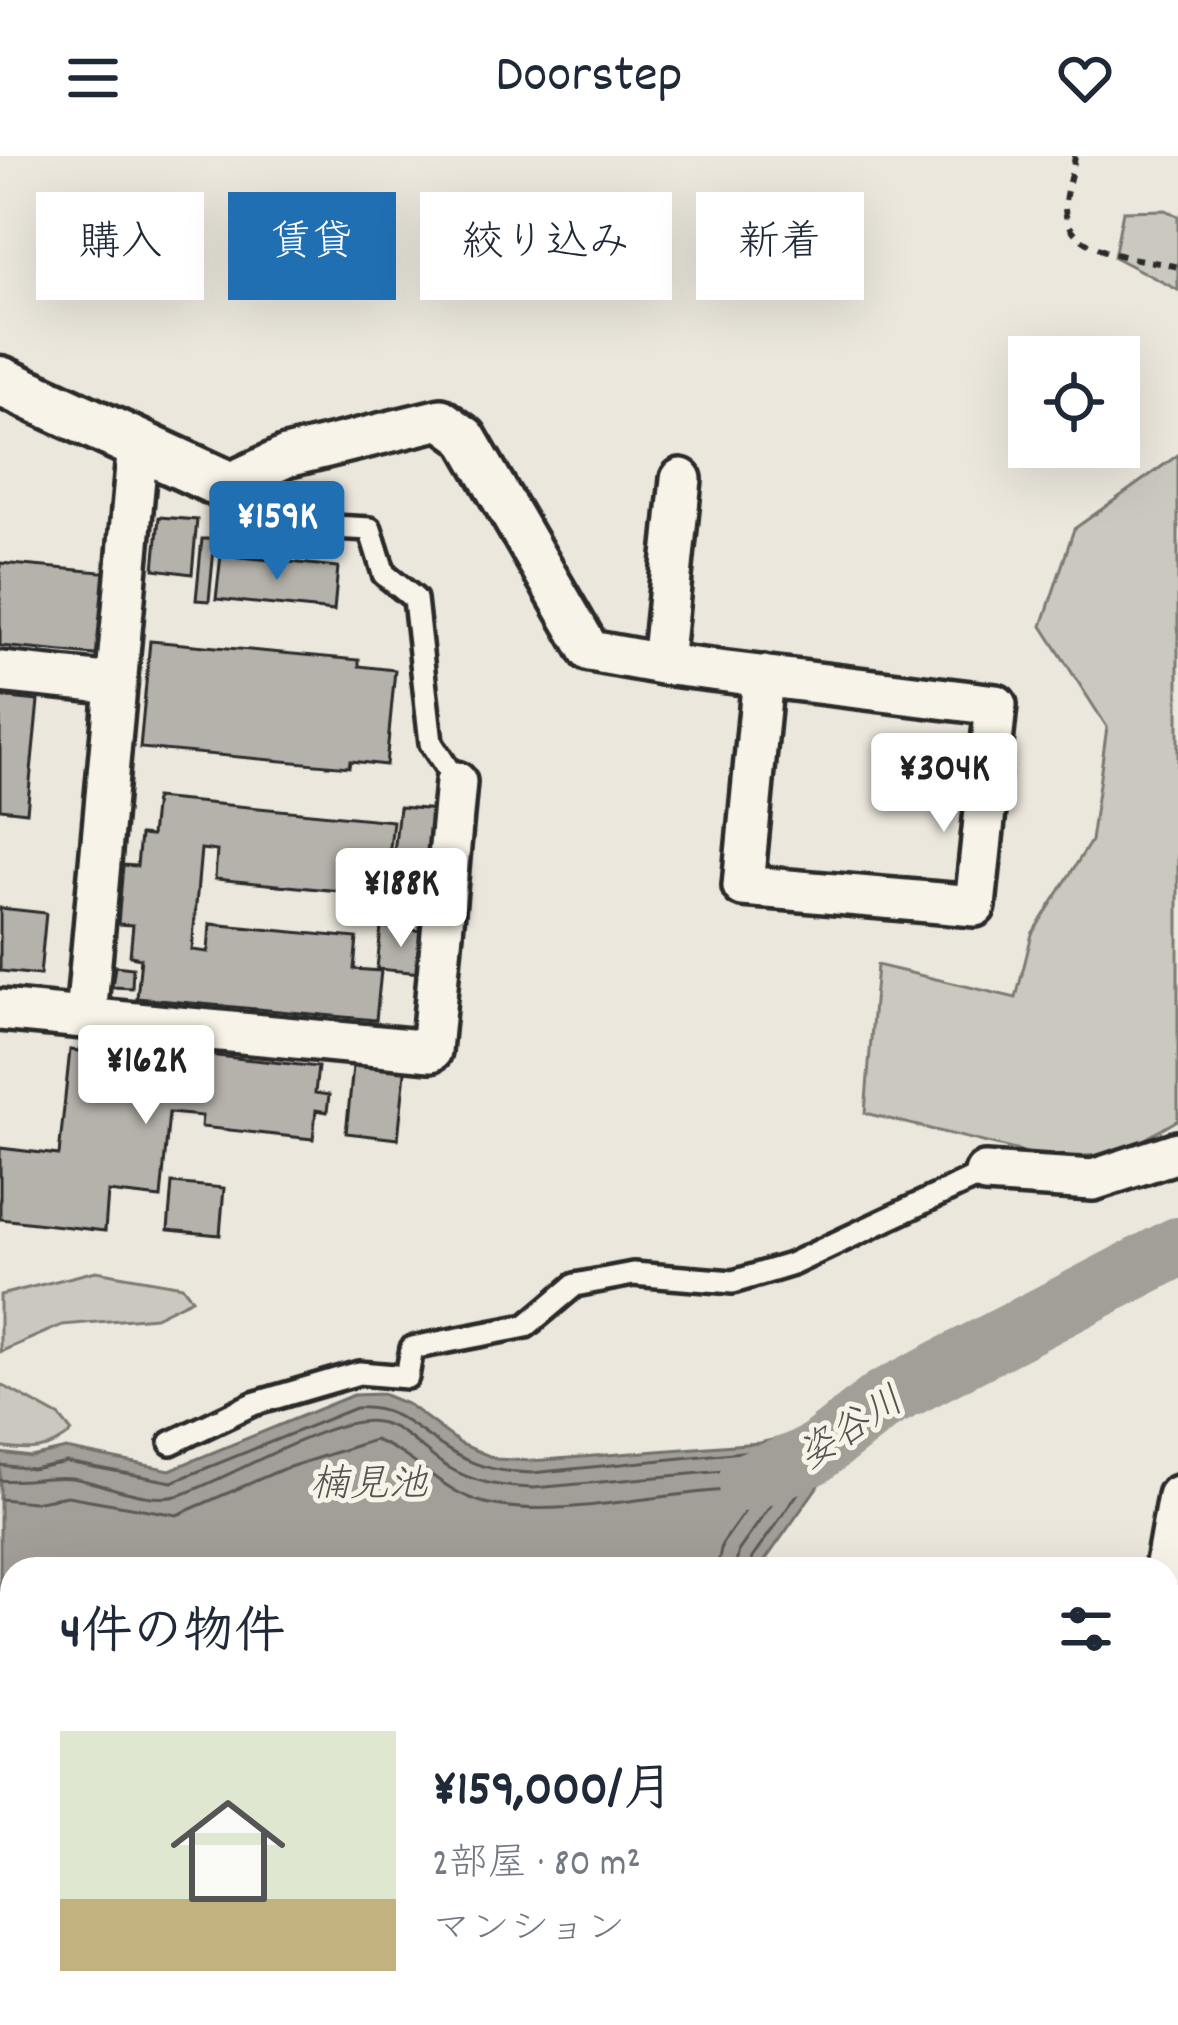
<!DOCTYPE html>
<html lang="ja">
<meta charset="utf-8">
<style>
:root{--surface:#fff;--page:#f6f6f7;--text:#1f2937;--muted:#747a83;--accent:#1f6fb2}
body{margin:0;font-family:Dekko,"Klee One",sans-serif;background:var(--page);color:var(--text);height:100vh;display:flex;flex-direction:column;font-size:45px;white-space:nowrap}
*{box-sizing:border-box;margin:0}
p{font-size:39px;color:var(--muted)}
.icon{flex:none;width:66px;height:66px;fill:none;stroke:currentColor;stroke-width:2;stroke-linecap:round;stroke-linejoin:round}
.map{position:relative;flex:1;overflow:hidden}
.details{position:absolute;left:0px;top:1401px;width:1179px;height:468px;display:flex;flex-direction:column;background:var(--surface);border-radius:36px 36px 0 0;box-shadow:0 12px 48px #0002}
.details>*{flex:none}
.top-card{position:absolute;left:36px;top:36px;width:1107px;height:108px;display:flex;gap:24px}
.fabs{position:absolute;left:1008px;top:180px;display:grid;gap:24px}
.fabs a{display:grid;place-items:center;width:132px;height:132px;border-radius:0px;background:var(--surface);box-shadow:0 12px 48px #0002;font-size:60px}
.price{position:absolute;translate:-50% -102px;padding:0 27px;border-radius:12px;background:#fff;color:#222;font-size:39px;line-height:78px;filter:drop-shadow(0 3px 6px #0008)}
.price::after{content:'';position:absolute;left:50%;top:72px;width:36px;height:27px;margin-left:-18px;background:inherit;clip-path:polygon(0 0,100% 0,50% 100%)}
.price.current{background:var(--accent);color:#fff}
ul{padding:0;list-style:none}
li{display:flex;align-items:center;gap:36px;height:300px;padding:0 60px}
li span{display:grid;place-items:center;flex:none;width:336px;height:240px;border-radius:0px;color:#555}
li>.icon{margin-inline-start:auto}
span .icon{width:144px;height:144px;fill:#fffc;stroke-width:1}
li b{font-size:51px}
h2{display:flex;justify-content:space-between;align-items:center;height:144px;padding:0 60px;font-size:51px}
.chip{padding:0 42px;border-radius:0px;background:var(--surface);box-shadow:0 12px 48px #0002;font-size:42px;line-height:108px}
.chip.current{background:var(--accent);color:#fff}
header{display:flex;justify-content:space-between;align-items:center;height:156px;padding:0 60px;background:var(--surface);font-size:54px;font-weight:600}
.map>svg:first-child{display:block}
</style>
<header><svg class="icon" aria-label="menu" viewBox="0 0 24 24"><path d="M4 6h16M4 12h16M4 18h16"/></svg>Doorstep<svg class="icon" aria-label="heart" viewBox="0 0 24 24"><path d="M12 20l-8-8c-3-5 5-10 8-4 3-6 11-1 8 4z"/></svg></header>
<div class="map">
<svg width="1178" height="1869" viewBox="0 0 1178 1869">
<rect width="100%" height="100%" fill="#ebe7dd"/>
<filter id="ink" filterUnits="userSpaceOnUse"><feTurbulence type="fractalNoise" baseFrequency=".00833" numOctaves="2"/><feDisplacementMap in="SourceGraphic" scale="24" xChannelSelector="R" yChannelSelector="G"/><feConvolveMatrix kernelMatrix="1 2 1 2 8 2 1 2 1" color-interpolation-filters="sRGB"/></filter>
<g filter="url(#ink)">
<g fill="#cbc8bf" stroke="#7b7a75" stroke-width="3">
<path d="M1165 54 1178 60V134L1114 101 1123 55Z"/>
<path d="M1178 299V964L1119 998 1048 1002 865 957 877 809 1016 842 1032 778 1091 685 1107 571 1042 470 1074 373Z"/>
<path d="M96 1115 182 1130 192 1143 155 1161 62 1169 0 1196V1139Z"/>
<path d="M0 1228 60 1261 72 1276C52 1296 27 1296 0 1291Z"/>
<path d="M1178 1647V1869H672L680 1857H1167V1650Z"/>
</g>
<path fill="#a29f98" stroke="#72716c" stroke-width="3" d="M382 1238 409 1249 461 1288 496 1303 531 1305 759 1287 809 1276 832 1310 759 1413H12V1697L0 1702V1297L31 1301 66 1293 170 1314 353 1239Z"/>
<g fill="none" stroke-linecap="round" stroke-linejoin="round">
<g stroke="#5b5957" stroke-width="3">
<path d="M0 1309 32 1313 67 1306 172 1326 355 1252C401 1249 419 1279 457 1299 482 1313 505 1316 532 1317L803 1290 816 1312 752 1402 750 1413"/>
<path d="M0 1324C25 1327 49 1319 72 1322 103 1327 150 1349 180 1339 227 1324 333 1258 377 1266 404 1270 424 1297 446 1310 473 1327 502 1331 534 1332L791 1309 794 1317 739 1394 735 1413"/>
<path d="M0 1343 33 1346 67 1340 177 1359 283 1313 374 1284C414 1298 441 1336 485 1347 558 1365 674 1333 751 1333L755 1341 722 1388 717 1413"/>
</g>
<g stroke="#72716c" stroke-width="10">
<path d="M1167 1631 1178 1627"/>
<path d="M182 1857 202 1869"/>
<path d="M400 1869 417 1857"/>
</g>
<path stroke="#a29f98" stroke-width="60" d="M748 1326 813 1299 883 1244 1178 1091"/>
</g>
<g fill="#b5b2ab" stroke="#2b2b2b" stroke-width="3">
<path d="M159 361 197 364 192 418 154 413Z"/>
<path d="M202 383H215L209 445 196 444Z"/>
<path d="M221 399 338 411 334 455 216 443Z"/>
<path d="M0 407 113 417 105 500 0 490Z"/>
<path d="M150 485 359 504V510L395 514 386 609 350 605 349 611 140 592Z"/>
<path d="M0 541 38 545 27 656 0 653Z"/>
<path d="M155 642 393 665 388 710 363 708 361 737 215 723 217 695 201 693 192 794 208 796 210 768 357 782 354 813 381 815 376 864 137 842 141 802 130 800 133 769 118 768 123 709 137 710 140 679 151 680Z"/>
<path d="M399 651 439 654 434 701 394 697Z"/>
<path d="M386 714 431 718 428 761 382 757Z"/>
<path d="M0 752 46 757 40 819 0 815Z"/>
<path d="M381 771 426 775 422 817 377 813Z"/>
<path d="M115 810 133 812 132 832 112 831Z"/>
<path d="M153 893 318 911 315 937 329 939 327 956 316 954 313 983 201 971 202 960 169 957 161 1042 108 1036 105 1075 0 1063V992L59 999 70 894 151 903Z"/>
<path d="M354 901 406 907 398 983 346 977Z"/>
<path d="M172 1027 224 1032 220 1079 168 1074Z"/>
</g>
<g fill="none" stroke-linecap="round" stroke-linejoin="round">
<defs>
<g id="service">
<path d="M248 339 277 368 370 373 384 418 415 443 431 587 456 626"/>
<path d="M171 1287 253 1248 359 1217 407 1221 412 1192 526 1170 575 1129 633 1118 733 1126 790 1109 985 1017"/>
</g>
<g id="minor">
<path d="M226 329 286 301 441 263 466 281 590 495 662 508 681 323"/>
<path d="M662 508 996 549 975 750 743 730 763 520"/>
<path d="M0 516 116 528"/>
<path d="M0 854 431 895 456 626"/>
<path d="M86 861 138 288"/>
<path d="M985 1017 1093 1024 1178 996"/>
<path d="M1165 1413 1178 1340"/>
<path d="M1167 1563 1178 1568"/>
<path d="M376 1869 383 1857"/>
</g>
<path id="tertiary" d="M0 225 248 339"/>
</defs>
<use href="#service" stroke="#2b2b2b" stroke-width="30"/>
<use href="#minor" stroke="#2b2b2b" stroke-width="48"/>
<use href="#tertiary" stroke="#2b2b2b" stroke-width="57"/>
<path stroke="#2b2b2b" stroke-width="6" stroke-dasharray="9 9" stroke-linecap="butt" d="M1075 0C1073 15 1066 32 1065 47 1062 101 1141 101 1178 111"/>
<use href="#service" stroke="#f7f3e8" stroke-width="21"/>
<use href="#minor" stroke="#f7f3e8" stroke-width="39"/>
<use href="#tertiary" stroke="#f7f3e8" stroke-width="48"/>
</g>
</g>
<g text-anchor="middle" stroke-width="10" stroke-linejoin="round" paint-order="stroke">
<g font-size="39" font-style="italic" fill="#555451" stroke="#f7f3e8">
<text transform="translate(849 1270) rotate(-33)" y="14">姿谷川</text>
<text x="369" y="1339">楠見池</text>
</g>
</g>
</svg>
<div class="fabs">
<a><svg class="icon" aria-label="locate" viewBox="0 0 24 24"><circle cx="12" cy="12" r="6"/><path d="M12 2v4M12 18v4M2 12h4M18 12h4"/></svg></a>
</div>
<b class="price current" style="left:277px;top:427px">¥159K</b>
<b class="price" style="left:944px;top:679px">¥304K</b>
<b class="price" style="left:401px;top:794px">¥188K</b>
<b class="price" style="left:146px;top:971px">¥162K</b>
<div class="top-card">
<a class="chip">購入</a>
<a class="chip current">賃貸</a>
<a class="chip">絞り込み</a>
<a class="chip">新着</a>
</div>
<section class="details">
<h2>4件の物件<svg class="icon" aria-label="filters" viewBox="0 0 24 24"><path d="M4 7h16M4 17h16"/><circle cx="9" cy="7" r="2"/><circle cx="15" cy="17" r="2"/></svg></h2>
<ul>
<li><span style="background:linear-gradient(#dfe7d0 70%,#c2b280 0)"><svg class="icon" aria-label="home" viewBox="0 0 24 24"><path d="M3 11l9-7 9 7M6 9v11h12V9"/></svg></span><div><b>¥159,000/月</b><p>2部屋 · 80 m²</p><p>マンション</p></div></li>
</ul>
</section>
</div>
